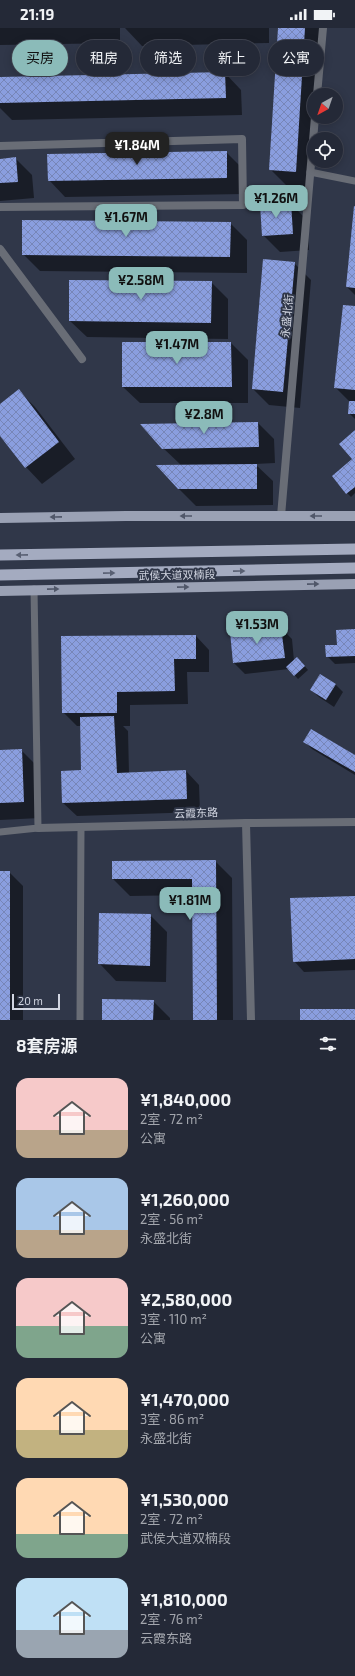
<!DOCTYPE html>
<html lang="zh">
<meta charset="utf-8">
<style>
:root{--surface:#242937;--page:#2c313f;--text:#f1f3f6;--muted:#a3a6ad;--line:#414552;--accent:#8bbbb9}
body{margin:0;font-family:"Exo 2","Noto Sans SC",sans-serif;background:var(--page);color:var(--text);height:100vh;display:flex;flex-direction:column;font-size:15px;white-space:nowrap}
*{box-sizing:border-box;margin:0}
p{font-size:13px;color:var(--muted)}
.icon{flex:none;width:22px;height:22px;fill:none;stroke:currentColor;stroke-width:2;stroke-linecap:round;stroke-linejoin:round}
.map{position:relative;height:992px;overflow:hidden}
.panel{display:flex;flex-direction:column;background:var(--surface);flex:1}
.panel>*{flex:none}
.guide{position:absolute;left:12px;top:12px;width:331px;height:36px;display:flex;gap:8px}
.needle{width:26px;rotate:220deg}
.fabs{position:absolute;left:307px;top:60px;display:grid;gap:8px}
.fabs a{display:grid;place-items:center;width:36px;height:36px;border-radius:50%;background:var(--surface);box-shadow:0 2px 10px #0003,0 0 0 1px var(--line);font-size:20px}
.scale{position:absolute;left:12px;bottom:10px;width:48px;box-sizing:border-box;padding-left:4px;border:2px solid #d1d5e1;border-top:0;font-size:11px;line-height:14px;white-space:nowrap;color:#d1d5e1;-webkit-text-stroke:3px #303749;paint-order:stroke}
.price{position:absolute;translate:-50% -34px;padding:0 9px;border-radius:8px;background:var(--accent);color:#111;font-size:13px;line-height:26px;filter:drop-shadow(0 1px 2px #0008)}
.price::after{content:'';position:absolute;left:50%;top:24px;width:12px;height:9px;margin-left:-6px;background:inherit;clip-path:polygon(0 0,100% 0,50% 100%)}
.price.current{background:#222;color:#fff}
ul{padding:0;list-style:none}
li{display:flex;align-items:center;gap:12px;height:100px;padding:0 16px}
li span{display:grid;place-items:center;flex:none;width:112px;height:80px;border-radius:12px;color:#555}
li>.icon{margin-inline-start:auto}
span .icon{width:48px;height:48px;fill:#fffc;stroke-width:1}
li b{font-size:17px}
h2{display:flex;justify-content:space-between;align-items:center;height:48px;padding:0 16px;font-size:17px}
.tag{padding:0 14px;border-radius:18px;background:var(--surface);box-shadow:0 2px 10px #0003,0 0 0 1px var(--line);font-size:14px;line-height:36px}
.tag.current{background:var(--accent);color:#111}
.status{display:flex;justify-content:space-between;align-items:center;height:28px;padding:0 20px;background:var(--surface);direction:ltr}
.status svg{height:11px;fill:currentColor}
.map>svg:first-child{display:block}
</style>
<div class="status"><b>21:19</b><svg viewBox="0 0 49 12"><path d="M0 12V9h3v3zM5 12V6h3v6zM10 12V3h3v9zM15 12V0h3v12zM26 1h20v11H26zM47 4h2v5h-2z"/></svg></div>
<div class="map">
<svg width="355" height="992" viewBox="0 0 355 992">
<defs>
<pattern id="building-cross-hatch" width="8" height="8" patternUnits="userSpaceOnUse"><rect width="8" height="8" fill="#8a9edf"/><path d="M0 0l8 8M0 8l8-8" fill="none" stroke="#7786b8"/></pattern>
</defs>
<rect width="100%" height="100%" fill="#303749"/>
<g fill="#0007">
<path d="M0 0H120V15L0 17Z"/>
<path d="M125 0H269V15L142 18Z"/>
<path d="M279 0H322L314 67 312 160 287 158 270 141Z"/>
<path d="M225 45 241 62 242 87 12 92 0 80V50Z"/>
<path d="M226 124 243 141 244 166 65 169 49 152Z"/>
<path d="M15 130 32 147 34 170 0 173V132Z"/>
<path d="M290 175 307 192 309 222 280 224 263 207Z"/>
<path d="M355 178V267L347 259Z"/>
<path d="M230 195 247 212V245L40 243 23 226Z"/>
<path d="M294 235 311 252 300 380 269 377 253 361Z"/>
<path d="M211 254 228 271V311L87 309 70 293Z"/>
<path d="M355 279V391L349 385 350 374 335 359Z"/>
<path d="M231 315 248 332V375H140L123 359Z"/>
<path d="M19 363 35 379 75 431 42 456 26 439 0 406V377Z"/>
<path d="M258 395 274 411 275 435 255 436 273 453V477L196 478 179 461 181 437 163 420Z"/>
<path d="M355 404V465L351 469 347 465 353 432Z"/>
<path d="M281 600 292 611 294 633 301 634 308 642 298 651 289 641 245 646 234 635Z"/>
<path d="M355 602V635L335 636 327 628Z"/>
<path d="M196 608 209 622V644H187L188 676 130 677V698H123L128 703 129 745 186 743 199 757 200 784 77 788 63 775 82 743 81 698H77L63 684Z"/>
<path d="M320 647 336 657 343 664 334 679 319 669 311 662Z"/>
<path d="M304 713 355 728V747L312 721Z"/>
<path d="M21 722 38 739 40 790 0 792V723Z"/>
<path d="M215 833 232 850 233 992H195L193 867 130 868 113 851Z"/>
<path d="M0 844H9L23 858V992H0Z"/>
<path d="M355 869V942L304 944 294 933Z"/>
<path d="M150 887 167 904 166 954 116 953 100 936Z"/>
<path d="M153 973 170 990V992H103Z"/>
</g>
<g fill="url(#building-cross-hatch)">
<path d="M278 0H305L296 144 269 142Z"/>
<path d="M225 44 226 70 0 75V49Z"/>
<path d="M227 123V150L48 153 47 126Z"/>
<path d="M16 129 18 154 0 155V131Z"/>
<path d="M291 174 293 206 262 208 260 176Z"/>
<path d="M354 178H355V260L346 259Z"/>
<path d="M22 192 231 194 230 229 22 227Z"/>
<path d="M263 231 295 234 283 364 252 361Z"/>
<path d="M69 252 212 253 211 295 69 293Z"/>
<path d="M343 277 355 278V362L334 360Z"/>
<path d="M122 314H231L232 359H122Z"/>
<path d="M19 361 59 414 25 440 0 408V376Z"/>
<path d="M349 373H355V386H348Z"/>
<path d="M258 394 259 419 162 421 140 396Z"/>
<path d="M355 402V459L346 466 332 448 352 431 339 416Z"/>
<path d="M257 436V461H178L156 437Z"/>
<path d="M281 599 285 630 233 635 230 604Z"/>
<path d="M355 601V628L326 629 325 617H337L336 602Z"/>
<path d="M196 607V631H174L175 663 117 664V685H62L61 608Z"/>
<path d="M297 629 305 638 294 648 286 639Z"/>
<path d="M320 646 336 656 326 672 310 662Z"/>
<path d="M114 688 117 745 186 742 187 771 62 775 61 743 81 742 80 689Z"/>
<path d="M311 701 355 727V744L303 714Z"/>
<path d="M22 721 24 774 0 775V722Z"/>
<path d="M216 832 217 992H193L192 851H112V833Z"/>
<rect x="0" y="843" width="10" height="149"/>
<path d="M355 868V931L293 934 290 870Z"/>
<path d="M99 885 151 886 150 938 98 936Z"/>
<path d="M102 971 154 972 153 992H102Z"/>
<rect x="300" y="981" width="55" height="11"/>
</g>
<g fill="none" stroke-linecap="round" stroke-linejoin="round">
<g stroke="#696d76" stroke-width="7">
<path d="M310 144 355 153"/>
<path d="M0 804 38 800 34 561"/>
<path d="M80 992 81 800"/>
</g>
<g stroke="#696d76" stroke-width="8">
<path d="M317 67 323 0"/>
<path d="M0 118 242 111 243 177 0 179"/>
<path d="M0 221 82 331"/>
<path d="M281 488 315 89"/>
<path d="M246 795 251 992"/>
<path d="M38 800 246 795 355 794"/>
</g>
<g stroke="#9aa1b4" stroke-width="10">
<path d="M0 490 126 488H355"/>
<path d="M0 563 355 556"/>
</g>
<g stroke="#a4abc0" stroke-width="11">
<path d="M0 527 355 521"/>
<path d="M0 547 355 540"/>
</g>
</g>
<defs><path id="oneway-solid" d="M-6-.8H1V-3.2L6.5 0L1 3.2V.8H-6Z"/></defs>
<g fill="#505769">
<use href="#oneway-solid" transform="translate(186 488) rotate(-180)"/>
<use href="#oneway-solid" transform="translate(316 488) rotate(-180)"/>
<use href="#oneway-solid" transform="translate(56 489) rotate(179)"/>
<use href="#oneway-solid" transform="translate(313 556) rotate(-1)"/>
<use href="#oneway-solid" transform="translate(183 559) rotate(-1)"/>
<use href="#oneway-solid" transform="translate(53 561) rotate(-1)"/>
</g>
<g fill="#596073">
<use href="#oneway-solid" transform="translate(22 527) rotate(179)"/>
<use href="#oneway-solid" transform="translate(239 543) rotate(-1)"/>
<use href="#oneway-solid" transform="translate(109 545) rotate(-1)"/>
</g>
<g text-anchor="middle" stroke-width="4" stroke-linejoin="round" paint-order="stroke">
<g font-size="11" fill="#d1d5e1" stroke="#303749">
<text transform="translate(287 288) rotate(-85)" y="4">永盛北街</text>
<text transform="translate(177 547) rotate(-1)" y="4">武侯大道双楠段</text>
<text transform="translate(196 785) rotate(-2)" y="4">云霞东路</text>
</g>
</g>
</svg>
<div class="fabs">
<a><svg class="needle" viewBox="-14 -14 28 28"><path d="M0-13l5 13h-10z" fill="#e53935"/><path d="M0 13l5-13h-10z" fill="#a3a6ad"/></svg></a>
<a><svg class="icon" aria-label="locate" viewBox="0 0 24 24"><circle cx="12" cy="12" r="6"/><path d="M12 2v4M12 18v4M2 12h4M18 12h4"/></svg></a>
</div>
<div class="scale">20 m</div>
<b class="price current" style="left:137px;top:138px">¥1.84M</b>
<b class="price" style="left:276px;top:191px">¥1.26M</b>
<b class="price" style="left:126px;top:210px">¥1.67M</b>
<b class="price" style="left:141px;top:273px">¥2.58M</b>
<b class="price" style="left:177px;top:337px">¥1.47M</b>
<b class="price" style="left:204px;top:407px">¥2.8M</b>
<b class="price" style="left:257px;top:617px">¥1.53M</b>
<b class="price" style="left:190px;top:893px">¥1.81M</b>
<div class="guide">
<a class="tag current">买房</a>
<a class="tag">租房</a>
<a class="tag">筛选</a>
<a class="tag">新上</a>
<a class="tag">公寓</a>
</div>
</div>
<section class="panel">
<h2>8套房源<svg class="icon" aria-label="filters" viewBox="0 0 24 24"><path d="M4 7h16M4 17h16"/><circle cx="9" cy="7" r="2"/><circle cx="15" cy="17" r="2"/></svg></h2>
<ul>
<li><span style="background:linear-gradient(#f6c9c9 65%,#b9a48a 0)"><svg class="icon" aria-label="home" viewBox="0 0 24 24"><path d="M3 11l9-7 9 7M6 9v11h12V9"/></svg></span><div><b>¥1,840,000</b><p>2室 · 72 m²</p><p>公寓</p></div></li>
<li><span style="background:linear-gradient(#a9c7e8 65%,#b9a48a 0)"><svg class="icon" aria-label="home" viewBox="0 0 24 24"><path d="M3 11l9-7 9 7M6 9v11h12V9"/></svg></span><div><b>¥1,260,000</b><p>2室 · 56 m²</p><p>永盛北街</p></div></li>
<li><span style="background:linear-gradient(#f6c9c9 60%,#7fa58c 0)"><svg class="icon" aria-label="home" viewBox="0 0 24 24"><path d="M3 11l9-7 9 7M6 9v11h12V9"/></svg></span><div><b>¥2,580,000</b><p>3室 · 110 m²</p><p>公寓</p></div></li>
<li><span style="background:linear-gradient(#ffd9b3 65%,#c2b280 0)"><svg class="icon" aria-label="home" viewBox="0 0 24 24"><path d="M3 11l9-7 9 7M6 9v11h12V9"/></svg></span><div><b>¥1,470,000</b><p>3室 · 86 m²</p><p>永盛北街</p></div></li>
<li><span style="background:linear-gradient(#ffd9b3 70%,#7fa58c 0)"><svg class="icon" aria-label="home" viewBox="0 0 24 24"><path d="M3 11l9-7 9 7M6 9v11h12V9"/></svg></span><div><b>¥1,530,000</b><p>2室 · 72 m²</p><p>武侯大道双楠段</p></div></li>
<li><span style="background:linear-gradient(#bfe0f5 65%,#9aa5b1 0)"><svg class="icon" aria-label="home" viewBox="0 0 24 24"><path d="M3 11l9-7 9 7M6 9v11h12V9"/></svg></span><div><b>¥1,810,000</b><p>2室 · 76 m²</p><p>云霞东路</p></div></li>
</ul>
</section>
